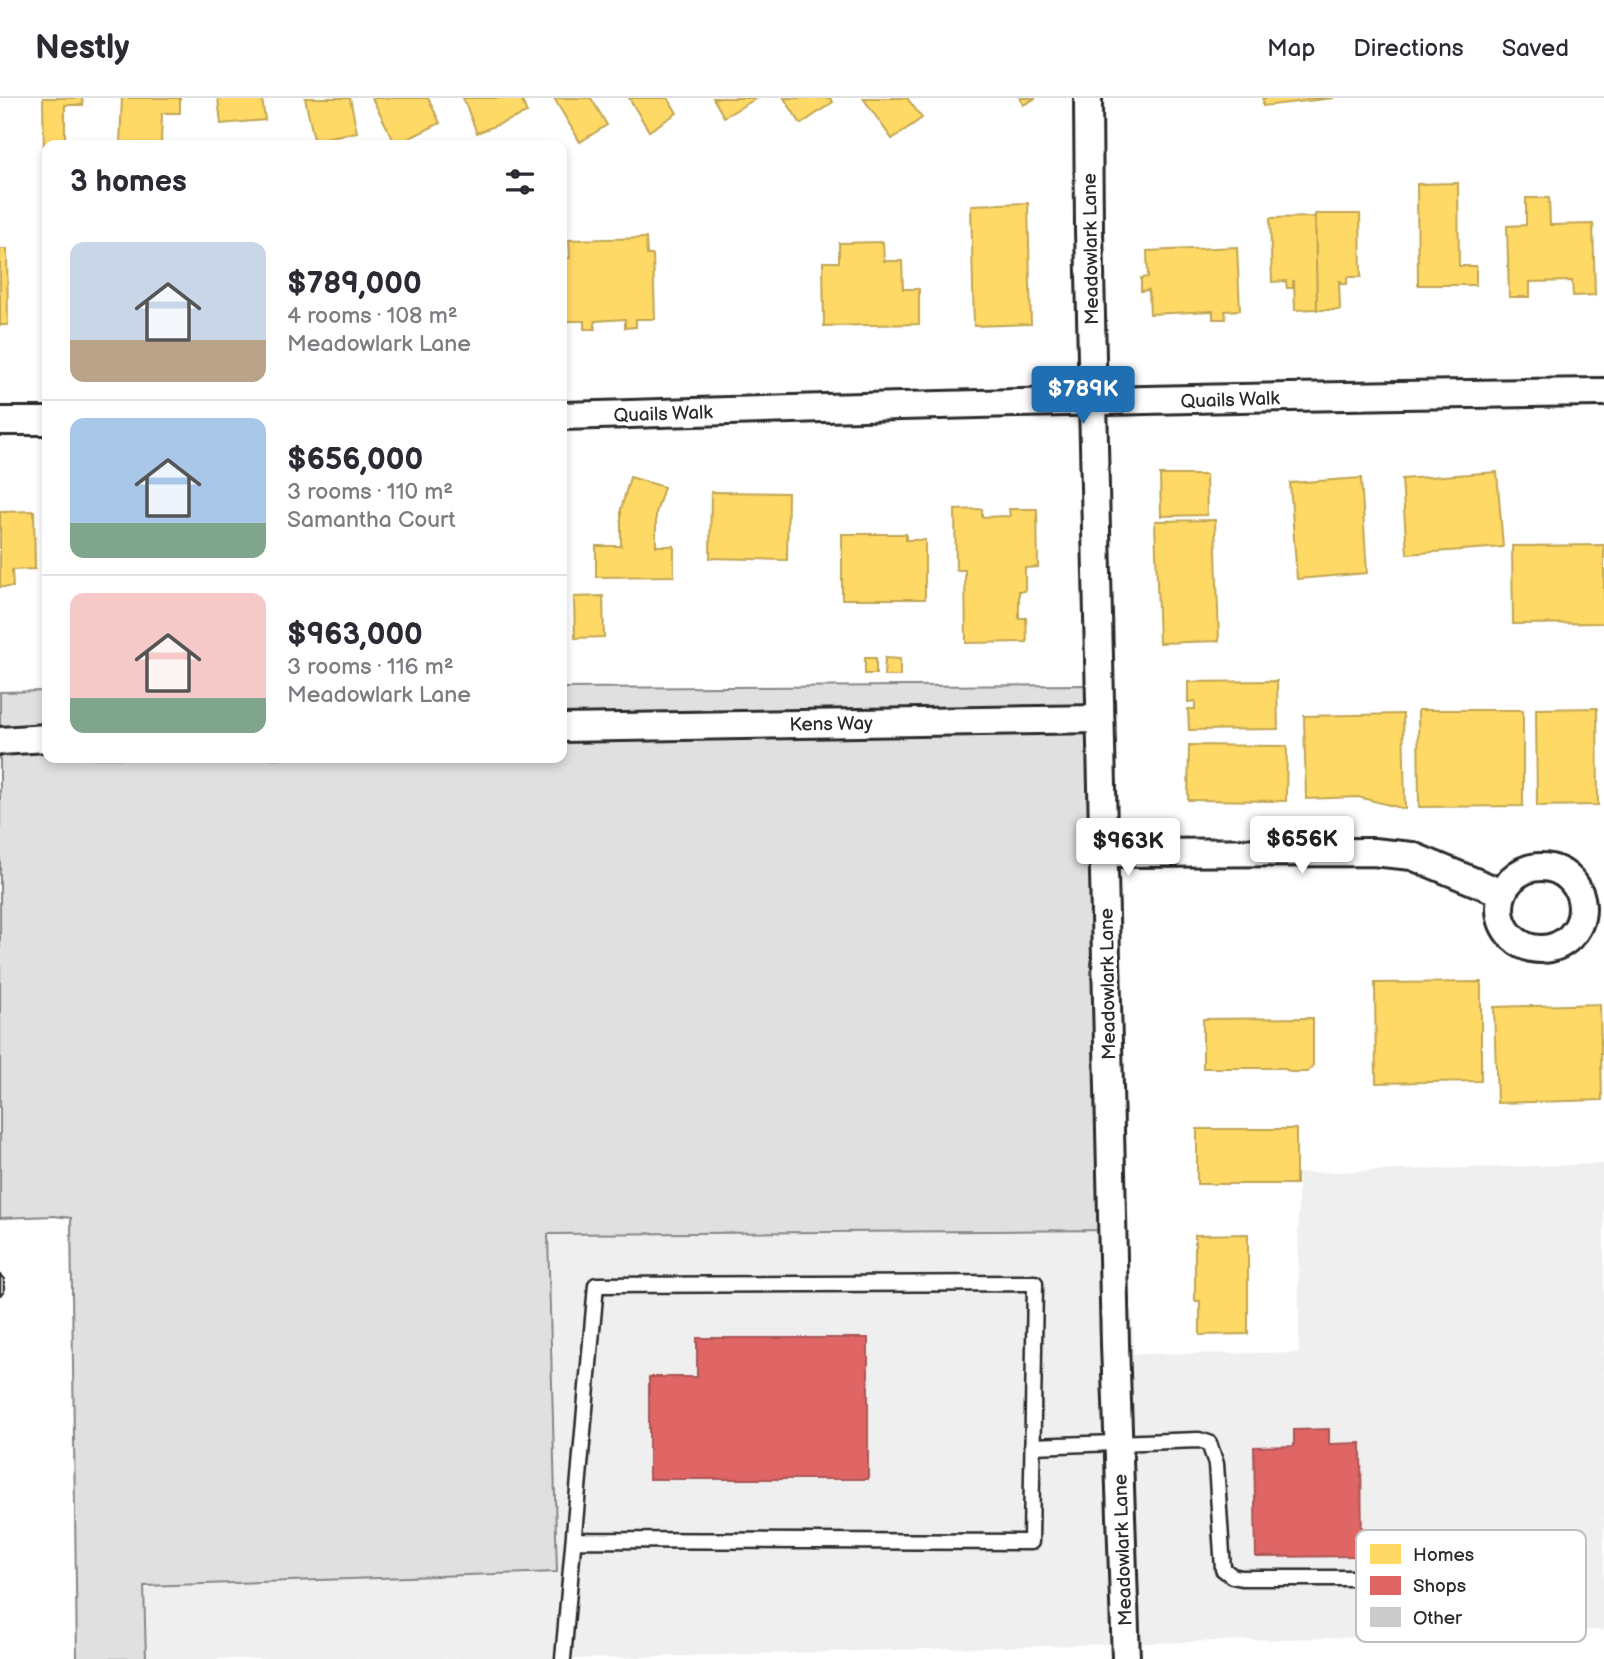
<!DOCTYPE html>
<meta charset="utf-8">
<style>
:root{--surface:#fff;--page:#f7f7f7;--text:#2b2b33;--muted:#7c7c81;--line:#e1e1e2;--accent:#1f6fb2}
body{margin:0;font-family:"Balsamiq Sans",sans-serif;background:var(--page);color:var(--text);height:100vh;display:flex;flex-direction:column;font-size:26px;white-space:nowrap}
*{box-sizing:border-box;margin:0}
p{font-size:23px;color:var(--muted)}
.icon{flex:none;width:38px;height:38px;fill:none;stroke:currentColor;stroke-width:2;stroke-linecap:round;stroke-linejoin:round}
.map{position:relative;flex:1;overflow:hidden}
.drawer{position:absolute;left:42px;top:42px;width:525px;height:623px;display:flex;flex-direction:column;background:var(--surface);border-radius:14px;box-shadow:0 4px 10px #0003}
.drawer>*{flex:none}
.price{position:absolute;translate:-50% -60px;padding:0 16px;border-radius:7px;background:#fff;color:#222;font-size:23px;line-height:46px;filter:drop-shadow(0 2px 4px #0008)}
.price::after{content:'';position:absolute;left:50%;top:42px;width:21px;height:16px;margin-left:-10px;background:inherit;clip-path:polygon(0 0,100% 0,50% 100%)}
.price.active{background:var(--accent);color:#fff}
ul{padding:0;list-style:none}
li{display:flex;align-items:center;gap:21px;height:175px;padding:0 28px}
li+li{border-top:2px solid var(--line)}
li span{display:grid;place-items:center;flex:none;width:196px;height:140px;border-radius:14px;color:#555}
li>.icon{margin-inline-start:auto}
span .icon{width:84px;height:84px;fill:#fffc;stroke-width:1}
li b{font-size:30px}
h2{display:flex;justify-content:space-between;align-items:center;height:84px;padding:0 28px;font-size:30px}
header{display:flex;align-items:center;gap:42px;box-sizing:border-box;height:98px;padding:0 35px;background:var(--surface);border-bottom:2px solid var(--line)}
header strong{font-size:33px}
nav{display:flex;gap:38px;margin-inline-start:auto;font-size:24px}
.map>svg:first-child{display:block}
</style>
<header>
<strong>Nestly</strong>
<nav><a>Map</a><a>Directions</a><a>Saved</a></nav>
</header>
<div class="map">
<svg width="1604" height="1561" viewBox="0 0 1604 1561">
<rect width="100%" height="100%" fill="#fff"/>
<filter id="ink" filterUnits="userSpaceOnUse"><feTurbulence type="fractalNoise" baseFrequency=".0143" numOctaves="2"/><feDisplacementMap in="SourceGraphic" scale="14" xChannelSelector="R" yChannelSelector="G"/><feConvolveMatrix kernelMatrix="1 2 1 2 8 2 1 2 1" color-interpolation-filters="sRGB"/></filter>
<g filter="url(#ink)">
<path fill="#efefef" d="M1604 1066V1532L580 1561H146L143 1488 557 1474 548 1136 1126 1132 1134 1256 1299 1255 1298 1075Z"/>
<path fill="#e0e0e0" stroke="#868686" stroke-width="2" d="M1092 587 1126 1132 548 1136 557 1474 144 1488 146 1561H77L71 1120 54 1118 0 1120V594L47 593V660H562V590Z"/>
<g fill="#ffd966" stroke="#bfa554" stroke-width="2">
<path d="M43 0H82L83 7H65V47H47V59H44Z"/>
<path d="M122 0H180V15H162L161 46H120Z"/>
<path d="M218 0H262L265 22 221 26Z"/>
<path d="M305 0H350L357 34 314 42Z"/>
<path d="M372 0H428L440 25 396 47Z"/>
<path d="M463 0H521L527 15 477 35Z"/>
<path d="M554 0H591L607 27 580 44Z"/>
<path d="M629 0H668L677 15 649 33Z"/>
<path d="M713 0H757L724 19Z"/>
<path d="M784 0H830L833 4 801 26Z"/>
<path d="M863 0H907L922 20 892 41Z"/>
<path d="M1020 0H1036L1023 7Z"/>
<path d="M1263 0H1334L1263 8Z"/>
<path d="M1458 85 1459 168H1476V187H1418L1417 86Z"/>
<path d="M1526 100H1549L1550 127 1593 126 1595 197 1573 198 1572 183 1530 184V199H1509L1507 128 1526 127Z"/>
<path d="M1028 105 1031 226 974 228 971 107Z"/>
<path d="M1315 116H1360L1361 179H1347V186H1341V183H1339L1340 212H1317Z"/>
<path d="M1315 119 1317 211 1295 212 1294 183H1293V190H1287L1286 183 1272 184 1270 120Z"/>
<path d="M646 140 647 157H653L655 221H636V229L625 230V221L595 223V231H584V223H565L564 160H570L569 142Z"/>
<path d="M883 144 884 163H902L903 191H919V226L824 228 823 164H839V145Z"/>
<path d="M1237 149 1240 212 1225 213 1226 221H1213V213L1150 216 1149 192 1141 193V180L1148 179 1147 153Z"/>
<path d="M0 151H7L8 227H0Z"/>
<path d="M1497 374 1503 449 1407 456 1402 381Z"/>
<path d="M1160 377H1206L1207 417 1161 418Z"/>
<path d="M630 379 664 389 656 415V448H674V478L596 479V448H621V411Z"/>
<path d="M1361 380 1367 475 1297 481 1290 385Z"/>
<path d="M711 394 788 395 787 462 710 460Z"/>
<path d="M982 411V419L1010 418 1009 411H1037L1038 469 1025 470V493H1019V520H1026L1027 544 966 545 965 472H956L955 412Z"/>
<path d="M34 413 35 471 12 472 13 489H0V414Z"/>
<path d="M1215 422 1219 543 1159 545 1155 423Z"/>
<path d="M842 436H906V442H925V501H842Z"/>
<path d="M1604 447V525L1513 526 1512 448Z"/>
<path d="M603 498 604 539 575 540 574 499Z"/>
<rect x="865" y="560" width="11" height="16"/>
<path d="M885 560 900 561V578H884Z"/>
<path d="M1277 583 1278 631 1189 632 1188 611H1195V603L1188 604V584Z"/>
<path d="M1597 610 1598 707 1537 708 1536 611Z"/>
<path d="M1418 612H1523V708L1419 709Z"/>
<path d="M1403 616 1405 711 1358 699 1306 701 1304 618Z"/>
<path d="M1189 647 1287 648 1286 703 1188 702Z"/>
<path d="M1481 884V983L1376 985 1375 885Z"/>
<path d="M1600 906 1602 1002 1497 1005 1494 909Z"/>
<path d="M1313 920V967L1308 974H1291L1283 970H1203V921Z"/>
<rect x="1197" y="1031" width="99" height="55"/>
<path d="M1248 1136V1236L1200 1237V1203H1195V1137Z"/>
</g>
<g fill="#e06666" stroke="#aa5454" stroke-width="2">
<path d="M697 1240H868V1381H649V1279H697Z"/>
<path d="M1329 1331V1346L1361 1345 1362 1458 1256 1459 1254 1349 1294 1348V1332Z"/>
</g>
<path fill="#cbcbcb" stroke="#2b2b2b" stroke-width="2" d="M0 1177 4 1181V1194L0 1197Z"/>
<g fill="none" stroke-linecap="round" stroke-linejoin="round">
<defs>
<g id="service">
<path d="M1032 1348 1199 1342 1209 1345 1216 1366 1223 1471 1232 1478 1242 1480H1353"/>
<path d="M563 1561 596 1187 1035 1185 1031 1444 574 1442"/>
</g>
<g id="minor">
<path d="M1088 0 1089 132 1115 1246 1126 1561"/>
<path d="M562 318C909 307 1256 298 1604 294"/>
<path d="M0 323H47"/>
<path d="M562 630 1100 621"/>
<path d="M0 643 47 640"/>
<path d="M1104 755 1373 754 1412 758 1502 795"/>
<circle cx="1541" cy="810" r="41"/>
</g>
</defs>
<use href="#service" stroke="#2b2b2b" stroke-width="19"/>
<use href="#minor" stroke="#2b2b2b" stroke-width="32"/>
<use href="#service" stroke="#fff" stroke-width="14"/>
<use href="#minor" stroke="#fff" stroke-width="26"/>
</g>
</g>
<g text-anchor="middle" stroke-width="7" stroke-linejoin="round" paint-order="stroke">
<g font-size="19" fill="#2b2b2b" stroke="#fff">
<text transform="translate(1090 151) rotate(-91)" y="7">Meadowlark Lane</text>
<text transform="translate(1230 301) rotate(-2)" y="7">Quails Walk</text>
<text transform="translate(663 315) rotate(-2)" y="7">Quails Walk</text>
<text transform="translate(831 625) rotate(-1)" y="7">Kens Way</text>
<text transform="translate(1107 886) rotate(-91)" y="7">Meadowlark Lane</text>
<text transform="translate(1122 1452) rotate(-92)" y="7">Meadowlark Lane</text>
</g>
</g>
<rect x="1356" y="1432" width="230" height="112" rx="10" fill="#fff" stroke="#bfbfbf" stroke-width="2"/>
<rect x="1370" y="1446" width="31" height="20" fill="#ffd966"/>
<rect x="1370" y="1478" width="31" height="19" fill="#e06666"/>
<rect x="1370" y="1509" width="31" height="20" fill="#cbcbcb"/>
<g font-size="19" fill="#2b2b2b">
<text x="1413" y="1463">Homes</text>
<text x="1413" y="1494">Shops</text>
<text x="1413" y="1526">Other</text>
</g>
</svg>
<b class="price active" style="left:1083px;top:328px">$789K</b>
<b class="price" style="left:1302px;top:778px">$656K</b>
<b class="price" style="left:1128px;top:780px">$963K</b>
<section class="drawer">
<h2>3 homes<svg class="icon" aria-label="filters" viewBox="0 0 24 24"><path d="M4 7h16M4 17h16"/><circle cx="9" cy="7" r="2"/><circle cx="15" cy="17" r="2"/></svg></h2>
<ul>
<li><span style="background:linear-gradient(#c9d6e8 70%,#b9a48a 0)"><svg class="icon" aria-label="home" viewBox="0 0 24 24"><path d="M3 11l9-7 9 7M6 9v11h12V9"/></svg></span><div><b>$789,000</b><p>4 rooms · 108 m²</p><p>Meadowlark Lane</p></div></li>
<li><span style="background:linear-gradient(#a9c7e8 75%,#7fa58c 0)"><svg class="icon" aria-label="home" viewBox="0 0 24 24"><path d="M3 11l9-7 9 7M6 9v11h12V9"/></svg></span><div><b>$656,000</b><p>3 rooms · 110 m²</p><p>Samantha Court</p></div></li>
<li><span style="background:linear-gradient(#f6c9c9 75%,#7fa58c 0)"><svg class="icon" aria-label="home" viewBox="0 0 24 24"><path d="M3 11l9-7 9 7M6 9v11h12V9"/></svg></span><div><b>$963,000</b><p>3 rooms · 116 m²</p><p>Meadowlark Lane</p></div></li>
</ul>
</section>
</div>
